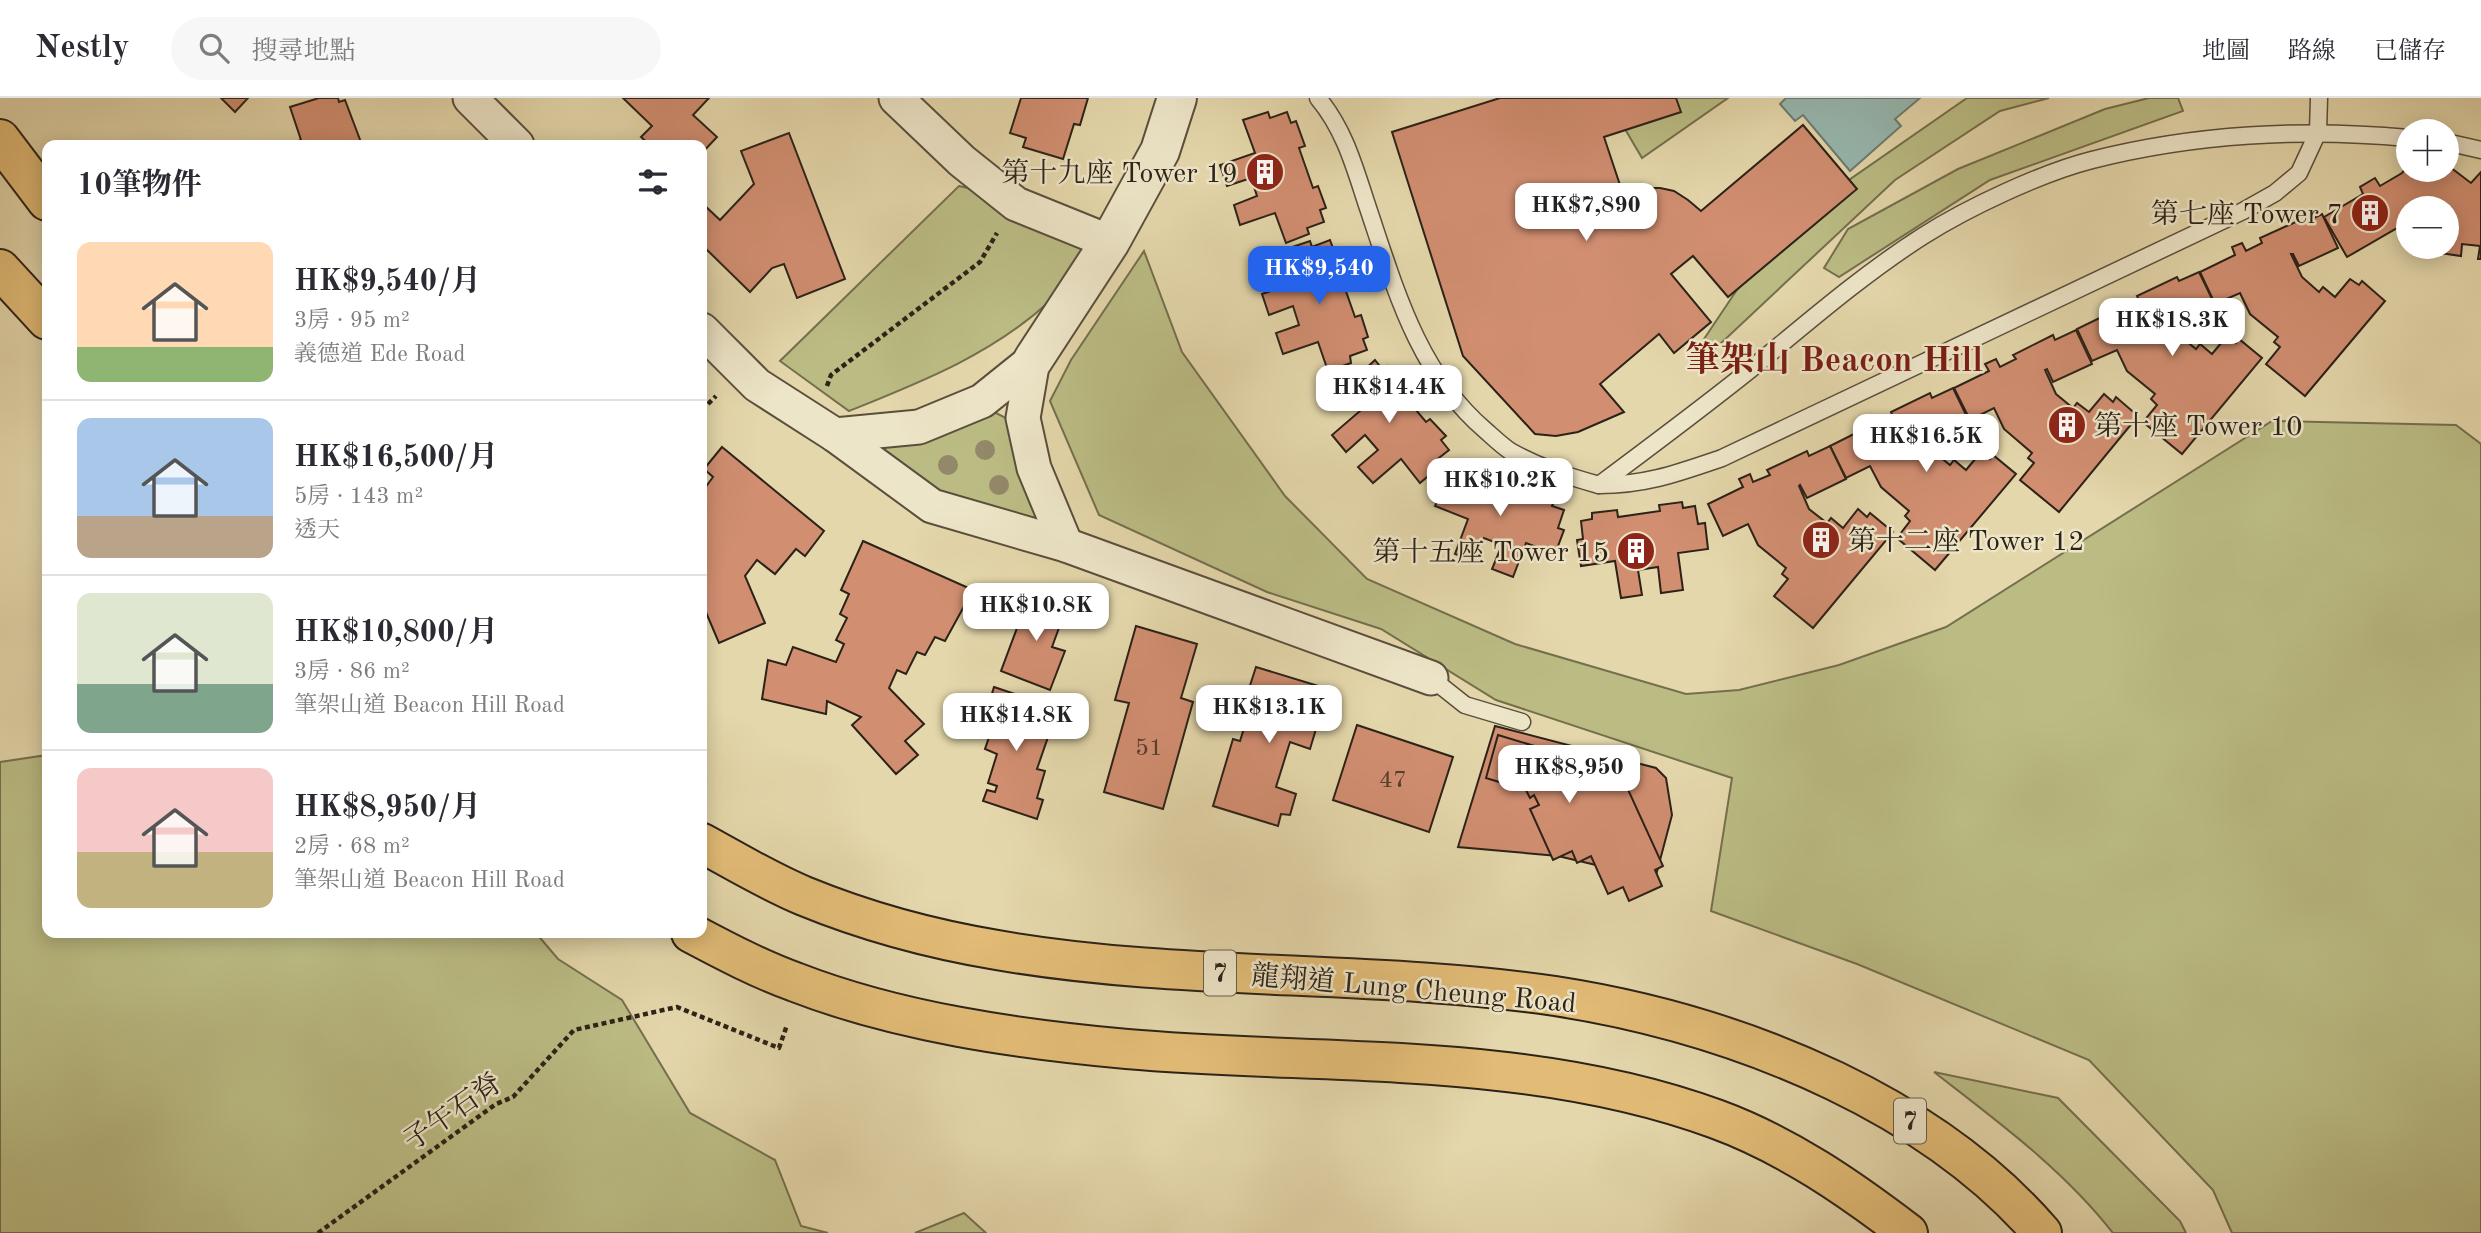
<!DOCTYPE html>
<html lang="zh-TW">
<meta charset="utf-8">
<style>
:root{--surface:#fff;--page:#f7f7f7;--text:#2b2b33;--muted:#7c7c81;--line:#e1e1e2;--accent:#2563eb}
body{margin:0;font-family:"Old Standard TT","Noto Serif TC",serif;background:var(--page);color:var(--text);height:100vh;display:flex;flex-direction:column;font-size:26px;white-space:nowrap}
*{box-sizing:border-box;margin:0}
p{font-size:23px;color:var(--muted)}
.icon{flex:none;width:38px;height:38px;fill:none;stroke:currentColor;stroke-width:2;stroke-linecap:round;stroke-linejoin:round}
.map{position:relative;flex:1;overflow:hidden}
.drawer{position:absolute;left:42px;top:42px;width:665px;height:798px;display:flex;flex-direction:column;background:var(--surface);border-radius:14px;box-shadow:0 4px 18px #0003}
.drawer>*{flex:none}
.tools{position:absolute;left:2396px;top:21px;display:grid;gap:14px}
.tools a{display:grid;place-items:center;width:63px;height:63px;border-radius:50%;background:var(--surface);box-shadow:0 4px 18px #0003;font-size:35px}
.price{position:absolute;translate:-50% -60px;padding:0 16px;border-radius:14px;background:#fff;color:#222;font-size:23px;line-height:46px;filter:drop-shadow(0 2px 4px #0008)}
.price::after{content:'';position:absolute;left:50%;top:42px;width:21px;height:16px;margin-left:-10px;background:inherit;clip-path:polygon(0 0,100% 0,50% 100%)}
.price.on{background:var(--accent);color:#fff}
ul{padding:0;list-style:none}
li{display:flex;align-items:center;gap:21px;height:175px;padding:0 35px}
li+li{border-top:2px solid var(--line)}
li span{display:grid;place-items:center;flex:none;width:196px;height:140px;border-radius:14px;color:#555}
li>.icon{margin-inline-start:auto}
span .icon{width:84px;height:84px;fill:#fffc;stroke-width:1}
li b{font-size:30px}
h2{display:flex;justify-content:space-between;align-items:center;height:84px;padding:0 35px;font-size:30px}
header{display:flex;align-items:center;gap:42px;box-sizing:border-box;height:98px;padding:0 35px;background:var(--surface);border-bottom:2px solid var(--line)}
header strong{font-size:33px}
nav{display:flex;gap:38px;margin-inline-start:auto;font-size:24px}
.search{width:490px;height:63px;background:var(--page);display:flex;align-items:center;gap:18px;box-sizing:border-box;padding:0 24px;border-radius:38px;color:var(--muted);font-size:26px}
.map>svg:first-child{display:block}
</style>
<header>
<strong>Nestly</strong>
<div class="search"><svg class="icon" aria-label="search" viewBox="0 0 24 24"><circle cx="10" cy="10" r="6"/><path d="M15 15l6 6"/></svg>搜尋地點</div>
<nav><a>地圖</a><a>路線</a><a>已儲存</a></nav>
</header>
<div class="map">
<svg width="2481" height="1135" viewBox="0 0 2481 1135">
<rect width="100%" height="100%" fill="#e4d7ab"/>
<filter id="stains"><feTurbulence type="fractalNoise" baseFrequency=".00286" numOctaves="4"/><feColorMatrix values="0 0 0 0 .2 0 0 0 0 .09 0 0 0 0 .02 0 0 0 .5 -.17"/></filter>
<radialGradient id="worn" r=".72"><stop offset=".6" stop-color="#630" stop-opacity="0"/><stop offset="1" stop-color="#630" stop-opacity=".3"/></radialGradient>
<g fill="#bbbc84" stroke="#746f4e" stroke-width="2">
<path d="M1629 0H1728L1642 60 1612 9Z"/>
<path d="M1967 0H2049L2000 13 1895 82 1702 263 1704 241 1777 132Z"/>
<path d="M2149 0H2178L2183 13 1990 82 1839 179 1824 170 1848 131 1958 71 2105 11Z"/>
<path d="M959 88 981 93 1090 151C1077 167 1066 188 1051 202 993 256 921 284 849 313L780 263Z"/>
<path d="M1144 153 1182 254 1285 398 1367 481 1515 546 1686 596 1739 592 1839 567 1946 529 2272 323 2456 327 2481 346V1135H2232L2213 1092 2089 962 1857 866 1711 813 1732 680 1496 602 1381 531 1267 494 1099 417 1050 303 1071 262Z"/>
<path d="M994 314 1004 319 1014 329 1036 419 1028 423 961 404 928 387 884 352 889 344Z"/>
<path d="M47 657V835H536L558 861 622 902 690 1015 775 1062 801 1128 828 1135H0V664Z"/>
<path d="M1934 974 2058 1000 2180 1123 2186 1135H2113C2063 1071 1997 1023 1934 974Z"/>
<path d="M964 1115 986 1135H915Z"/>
</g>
<path fill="#97b8b0" stroke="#6c7c73" stroke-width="2" d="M1786 0H1920L1895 21 1901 28 1850 73 1803 17 1795 23 1780 6Z"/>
<g fill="#d18e71" stroke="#2c2218" stroke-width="2">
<path d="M221 0H248L235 14Z"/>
<path d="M319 0H338L339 4 345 2 362 47H288L301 42 290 9Z"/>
<path d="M623 0H709L693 17 717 39 702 55V47H650L641 39 652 28Z"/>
<path d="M1021 0H1088L1080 27 1074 26 1063 61 1023 49 1026 40 1010 35Z"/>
<path d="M1500 0H1676L1681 14 1604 39 1624 99 1648 90H1660L1674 93 1688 102 1701 113 1803 27 1857 91 1728 199 1693 158 1671 176 1711 224 1674 255 1659 236 1600 286 1624 314 1578 334 1556 338 1535 336 1463 258 1392 34Z"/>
<path d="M1268 14 1270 20 1287 14 1291 25 1296 23 1305 48 1299 50 1313 90 1318 88 1326 110 1320 112 1324 124 1307 130 1309 136 1286 145 1275 115 1240 127 1234 107 1257 98 1251 80 1227 88 1220 67 1255 55 1243 22Z"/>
<path d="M789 35 845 181 797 200 784 166 772 170 750 194 702 147V108L703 106 720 122 754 86 741 53Z"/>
<path d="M2446 66 2471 85 2481 74V161H2478L2480 148 2462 146 2461 158 2433 154 2434 149H2446V110H2408V129L2406 125 2347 159 2324 119 2363 96 2360 89 2375 80 2380 88 2402 75 2408 68V72H2446Z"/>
<path d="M2322 116 2338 150 2299 168 2293 156H2291L2302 179 2319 194 2323 189 2335 199 2350 181 2359 187 2362 183 2385 203 2305 298 2266 266 2280 249 2274 244 2278 239 2250 216 2240 195 2215 206 2200 174 2235 157 2232 149 2242 145 2246 153 2262 145 2260 140 2300 122 2302 126Z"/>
<path d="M1330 142 1334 153 1339 151 1348 176 1341 179 1355 219 1361 217 1368 239 1363 241 1367 252 1350 258 1351 265 1328 273 1318 244 1283 256 1276 235 1299 227 1293 208 1269 217 1262 196 1298 184 1286 151 1310 143 1312 149Z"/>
<path d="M2199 174 2215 207 2176 226 2170 213 2168 214 2179 237 2196 251 2200 246 2212 256 2227 238 2236 245 2239 241 2262 260 2182 356 2143 324 2157 307 2151 301 2155 296 2127 273 2117 252 2092 263 2077 231 2112 214 2109 207 2119 202 2123 211 2139 202 2137 198 2177 179 2179 183Z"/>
<path d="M2076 232 2092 266 2053 284 2047 271 2045 272 2056 296 2073 310 2077 305 2089 314 2104 296 2113 304 2116 299 2138 318 2059 414 2020 382 2034 365 2028 360 2032 355 2004 331 1994 310 1970 322 1954 290 1989 273 1985 266 1996 261 2000 269 2016 261 2013 257 2053 237 2055 242Z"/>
<path d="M1375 262 1383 272 1387 268 1404 288 1399 292 1426 324 1430 321 1446 338 1441 342 1449 352 1435 363 1440 368 1420 385 1401 361 1373 385 1358 369 1378 352 1365 337 1346 354 1332 337 1360 313 1338 287 1357 270 1361 275Z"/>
<path d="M1953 290 1969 323 1930 342 1924 329 1921 330 1933 353 1950 367 1954 362 1966 372 1981 354 1990 361 1993 357 2016 376 1935 472 1897 440 1910 423 1905 418 1909 413 1881 389 1870 368 1846 380 1830 348 1866 330 1863 323 1872 318 1876 326 1893 319 1891 314 1930 295 1932 300Z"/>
<path d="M1830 348 1846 381 1807 400 1800 387 1799 388 1809 411 1827 425 1831 420 1843 430 1858 411 1867 419 1870 415 1893 434 1813 530 1774 498 1788 481 1782 476 1786 470 1758 447 1748 426 1723 438 1708 406 1743 389 1739 381 1750 376 1753 384 1770 377 1767 372 1807 353 1809 358Z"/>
<path d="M722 349 824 433 805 458 796 451 775 476 757 462 745 478 765 525 719 545 702 505V421L705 417 702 415V394L713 379 704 371Z"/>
<path d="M1470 368 1495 378 1492 384 1531 400 1533 394 1555 402 1552 408 1564 412 1558 430 1564 432 1555 456 1526 445 1513 479 1492 471 1502 447 1484 440 1474 463 1455 456 1468 421 1435 408 1445 385 1450 386 1457 369 1468 374Z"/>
<path d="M1682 404 1683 410 1695 408 1698 426 1705 425 1708 451 1678 455 1683 492 1661 495 1658 469 1638 472 1642 497 1621 500 1615 463 1581 468 1577 442 1583 441 1581 423 1592 421V415L1617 412 1618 419 1660 413 1659 407Z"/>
<path d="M863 443 973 492 945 543 935 539 925 557 917 554 906 576 897 572 889 590 924 626 905 643 918 657 896 676 852 627 861 619 827 603 826 616 762 601 768 562 786 567 793 549 836 564 844 546 836 542 847 520 840 516 849 496 841 492Z"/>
<path d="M1030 495 1067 508 1052 549 1065 553 1050 592 1001 573Z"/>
<path d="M1136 528 1197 546 1181 600 1193 604 1163 711 1104 694 1129 605 1115 602Z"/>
<path d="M1256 569 1328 591 1310 651 1290 644 1276 689 1296 696 1290 717 1281 716 1278 728 1213 708 1233 641 1240 643 1251 608 1244 606Z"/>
<path d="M994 589 1048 607 1038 635 1048 639 1037 671 1045 673 1037 700 1043 702 1037 721 983 703 987 692 995 694 997 688 988 685 997 656 985 651 997 616 987 612Z"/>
<path d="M1357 627 1453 659 1429 734 1333 702Z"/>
<path d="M1495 628 1656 670 1666 680 1672 717 1655 781 1558 758 1458 749Z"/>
<path d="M1498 637 1620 674 1663 768 1655 772 1662 788 1629 803 1623 789 1608 796 1591 758 1577 765 1572 753 1553 762 1530 711 1539 707 1534 697 1530 700 1526 692 1486 680Z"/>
</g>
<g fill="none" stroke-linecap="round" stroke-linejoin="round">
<defs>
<g id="service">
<path d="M1318 0C1345 32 1355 71 1368 110 1395 190 1418 275 1485 332 1493 339 1501 347 1510 353 1538 369 1567 378 1599 387 1650 349 1701 311 1751 271 1807 225 1862 177 1923 138 1967 110 2041 75 2092 62 2194 36 2304 30 2408 40"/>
<path d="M2446 44 2481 52"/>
<path d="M1599 387C1646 387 1678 375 1722 360L2243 113 2275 95 2299 75 2318 34 2319 0"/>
<path d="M1431 580 1465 607 1522 624"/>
</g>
<g id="minor">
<path d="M470 0 517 47"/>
<path d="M896 0 962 63 1016 106 1110 144"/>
<path d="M702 232 757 287 835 337 932 408 1066 447 1431 580"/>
<path d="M1033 262 1023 320 1034 370 1066 447"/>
<path d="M835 337 919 329 982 303 1033 262"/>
</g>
<path id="tertiary" d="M1033 262 1110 144 1160 53 1177 0"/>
<g id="trunk">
<path d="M0 41 47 103"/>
<path d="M0 171 47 222"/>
<path d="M702 745C735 763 768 783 804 798 865 823 931 841 997 852 1181 884 1370 871 1555 898 1652 913 1747 941 1835 983 1912 1020 1986 1070 2042 1135"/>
<path d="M691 835C725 853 759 871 795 884 898 924 1017 941 1127 951 1323 968 1528 952 1716 1021 1787 1047 1849 1090 1908 1135"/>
</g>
</defs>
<use href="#service" stroke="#5a4f3d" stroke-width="19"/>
<use href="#minor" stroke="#5a4f3d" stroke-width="37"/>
<use href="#tertiary" stroke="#5a4f3d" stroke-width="42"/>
<use href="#trunk" stroke="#2c2218" stroke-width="42"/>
<g stroke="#2c2218" stroke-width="4.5" stroke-dasharray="5 3.5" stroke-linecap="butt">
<path d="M827 288 831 277 980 164 997 135"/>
<path d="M702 312 716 298"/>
<path d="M318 1135 496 1006 513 999 574 932 677 909 779 950 787 927"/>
</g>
<use href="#service" stroke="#ede5c8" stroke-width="16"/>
<use href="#minor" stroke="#ede5c8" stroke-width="33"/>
<use href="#tertiary" stroke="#ede5c8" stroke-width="38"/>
<use href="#trunk" stroke="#e2bc76" stroke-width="38"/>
</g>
<g fill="#938869">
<circle cx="985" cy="352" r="10"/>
<circle cx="948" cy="367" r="10"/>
<circle cx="999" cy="387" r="10"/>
</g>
<defs>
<symbol id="building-disc" viewBox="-11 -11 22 22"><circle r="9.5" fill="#8f2418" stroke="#ede5c8"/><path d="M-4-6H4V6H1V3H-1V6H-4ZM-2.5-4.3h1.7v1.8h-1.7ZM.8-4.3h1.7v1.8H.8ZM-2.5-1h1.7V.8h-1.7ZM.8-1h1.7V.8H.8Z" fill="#fff"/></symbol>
</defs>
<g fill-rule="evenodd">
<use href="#building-disc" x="1243" y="52" width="44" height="44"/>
<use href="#building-disc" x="2348" y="93" width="44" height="44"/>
<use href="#building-disc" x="2045" y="305" width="44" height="44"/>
<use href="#building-disc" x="1799" y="420" width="44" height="44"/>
<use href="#building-disc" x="1614" y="431" width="44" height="44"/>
</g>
<g text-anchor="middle" stroke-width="5" stroke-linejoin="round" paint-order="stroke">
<g font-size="24" fill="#553d2e">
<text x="1149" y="657">51</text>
<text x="1393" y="689">47</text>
</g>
<g fill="#ede5c8" stroke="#665c4d" stroke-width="2">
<rect x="1204" y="852.5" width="32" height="45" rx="5"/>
<rect x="1894" y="1000.5" width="32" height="45" rx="5"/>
</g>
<g font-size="26" font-weight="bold" fill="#2c2218">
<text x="1220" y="884">7</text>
<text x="1910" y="1032">7</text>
</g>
<g font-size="28" fill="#2c2218" stroke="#ede5c8" text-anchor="end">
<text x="1238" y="84">第十九座 Tower 19</text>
<text x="2343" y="125">第七座 Tower 7</text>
<text x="2094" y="337" text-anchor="start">第十座 Tower 10</text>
<text x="1848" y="452" text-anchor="start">第十二座 Tower 12</text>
<text x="1609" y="463">第十五座 Tower 15</text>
</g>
<g font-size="28" fill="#2c2218" stroke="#ede5c8">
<text transform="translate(1414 890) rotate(5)" y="10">龍翔道 Lung Cheung Road</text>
<text transform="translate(452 1013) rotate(-35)" y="10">子午石脊</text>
</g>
<g font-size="35" font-weight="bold" fill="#7a1f14" stroke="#ede5c8">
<text x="1834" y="273">筆架山 Beacon Hill</text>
</g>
</g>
<rect width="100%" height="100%" filter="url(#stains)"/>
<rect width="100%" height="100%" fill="url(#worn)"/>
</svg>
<div class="tools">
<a>+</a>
<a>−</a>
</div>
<b class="price" style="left:1586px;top:145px">HK$7,890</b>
<b class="price on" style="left:1319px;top:208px">HK$9,540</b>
<b class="price" style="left:2172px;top:260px">HK$18.3K</b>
<b class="price" style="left:1389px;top:327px">HK$14.4K</b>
<b class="price" style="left:1926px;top:376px">HK$16.5K</b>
<b class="price" style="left:1500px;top:420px">HK$10.2K</b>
<b class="price" style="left:1036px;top:545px">HK$10.8K</b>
<b class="price" style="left:1269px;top:647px">HK$13.1K</b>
<b class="price" style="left:1016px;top:655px">HK$14.8K</b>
<b class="price" style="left:1569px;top:707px">HK$8,950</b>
<section class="drawer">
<h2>10筆物件<svg class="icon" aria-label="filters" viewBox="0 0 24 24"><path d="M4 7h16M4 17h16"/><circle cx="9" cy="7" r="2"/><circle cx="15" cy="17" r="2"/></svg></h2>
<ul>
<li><span style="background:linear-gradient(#ffd9b3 75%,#8fb573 0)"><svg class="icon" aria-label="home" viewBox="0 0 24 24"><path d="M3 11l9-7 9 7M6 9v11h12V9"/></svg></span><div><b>HK$9,540/月</b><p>3房 · 95 m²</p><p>義德道 Ede Road</p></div></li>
<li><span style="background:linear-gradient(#a9c7e8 70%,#b9a48a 0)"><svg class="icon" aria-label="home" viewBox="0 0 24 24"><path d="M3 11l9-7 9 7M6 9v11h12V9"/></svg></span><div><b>HK$16,500/月</b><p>5房 · 143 m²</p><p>透天</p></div></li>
<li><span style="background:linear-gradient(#dfe7d0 65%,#7fa58c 0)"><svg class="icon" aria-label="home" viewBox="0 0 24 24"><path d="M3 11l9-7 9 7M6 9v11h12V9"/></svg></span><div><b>HK$10,800/月</b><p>3房 · 86 m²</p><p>筆架山道 Beacon Hill Road</p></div></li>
<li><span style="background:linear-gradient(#f6c9c9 60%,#c2b280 0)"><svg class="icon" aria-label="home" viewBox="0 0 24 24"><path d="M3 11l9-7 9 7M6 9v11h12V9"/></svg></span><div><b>HK$8,950/月</b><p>2房 · 68 m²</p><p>筆架山道 Beacon Hill Road</p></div></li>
</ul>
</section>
</div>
